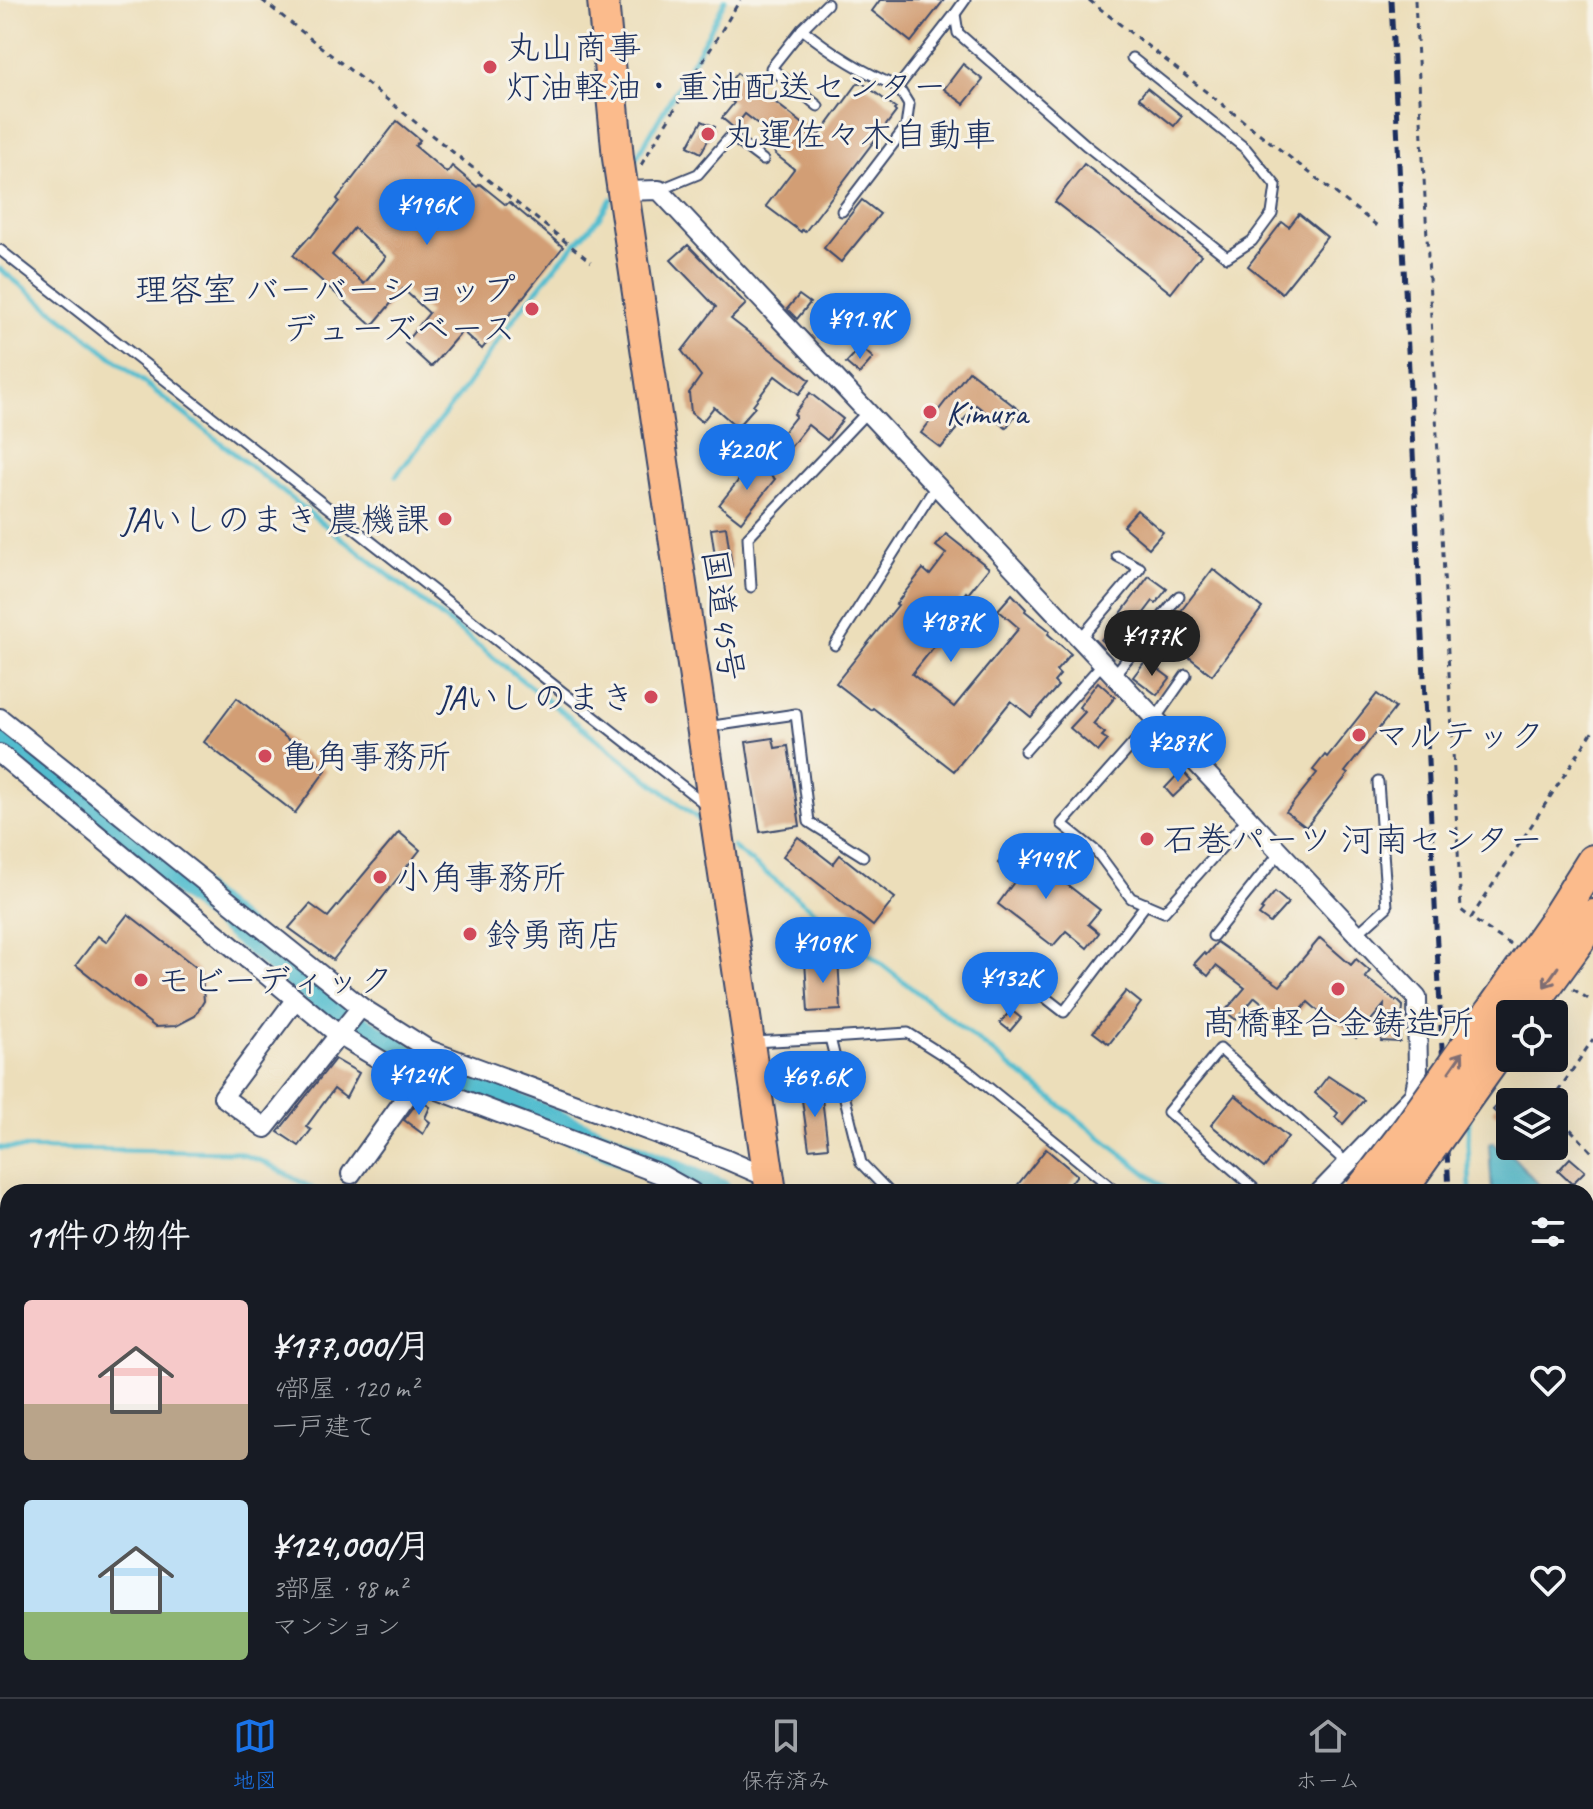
<!DOCTYPE html>
<html lang="ja">
<meta charset="utf-8">
<style>
:root{--surface:#171b24;--page:#20242c;--text:#f1f3f6;--muted:#9ea1a6;--line:#363941;--accent:#1a73e8}
body{margin:0;font-family:Caveat,"Klee One",sans-serif;background:var(--page);color:var(--text);height:100vh;display:flex;flex-direction:column;font-size:30px;white-space:nowrap}
*{box-sizing:border-box;margin:0}
p{font-size:26px;color:var(--muted)}
.icon{flex:none;width:44px;height:44px;fill:none;stroke:currentColor;stroke-width:2;stroke-linecap:round;stroke-linejoin:round}
.map{position:relative;flex:1;overflow:hidden}
.sheet{position:absolute;left:0px;top:1184px;width:1594px;height:514px;display:flex;flex-direction:column;background:var(--surface);border-radius:24px 24px 0 0;box-shadow:0 8px 32px #0002}
.sheet>*{flex:none}
.tools{position:absolute;left:1496px;top:1000px;display:grid;gap:16px}
.tools a{display:grid;place-items:center;width:72px;height:72px;border-radius:8px;background:var(--surface);box-shadow:0 8px 32px #0002;font-size:40px}
.price{position:absolute;translate:-50% -68px;padding:0 18px;border-radius:28px;background:var(--accent);color:#fff;font-size:26px;line-height:52px;filter:drop-shadow(0 2px 4px #0008)}
.price::after{content:'';position:absolute;left:50%;top:48px;width:24px;height:18px;margin-left:-12px;background:inherit;clip-path:polygon(0 0,100% 0,50% 100%)}
.price.selected{background:#222;color:#fff}
ul{padding:0;list-style:none}
li{display:flex;align-items:center;gap:24px;height:200px;padding:0 24px}
li span{display:grid;place-items:center;flex:none;width:224px;height:160px;border-radius:8px;color:#555}
li>.icon{margin-inline-start:auto}
span .icon{width:96px;height:96px;fill:#fffc;stroke-width:1}
li b{font-size:34px}
h2{display:flex;justify-content:space-between;align-items:center;height:96px;padding:0 24px;font-size:34px}
.tab-bar{display:flex;justify-content:space-around;align-items:center;height:112px;border-top:2px solid var(--line);background:var(--surface);font-size:22px;color:var(--muted)}
.tab-bar a{display:grid;justify-items:center;gap:4px}
.tab-bar .selected{color:var(--accent)}
.map>svg:first-child{display:block}
</style>
<div class="map">
<svg width="1593" height="1697" viewBox="0 0 1593 1697">
<rect width="100%" height="100%" fill="#f7f3e8"/>
<filter id="ink" filterUnits="userSpaceOnUse"><feTurbulence type="fractalNoise" baseFrequency=".0125" numOctaves="2"/><feDisplacementMap in="SourceGraphic" scale="16" xChannelSelector="R" yChannelSelector="G"/><feConvolveMatrix kernelMatrix="1 2 1 2 8 2 1 2 1" color-interpolation-filters="sRGB"/></filter>
<filter id="wash" filterUnits="userSpaceOnUse"><feTurbulence type="fractalNoise" baseFrequency=".006" numOctaves="4" result="noise"/><feDisplacementMap in="SourceGraphic" scale="32" xChannelSelector="R" yChannelSelector="G"/><feGaussianBlur stdDeviation="1.8" result="paint"/><feColorMatrix in="noise" values="0 0 0 0 0 0 0 0 0 0 0 0 0 0 0 0 0 1.4 0 .05"/><feComposite in="paint" operator="in"/></filter>
<g filter="url(#wash)">
<rect width="100%" height="100%" fill="#ecdeba"/>
<path fill="#52bdcf" stroke="#367696" stroke-width="2" d="M1493 1142 1496 1147 1503 1146 1546 1192H1492L1489 1143Z"/>
<g fill="none" stroke-linecap="round" stroke-linejoin="round">
<g stroke="#52bdcf" stroke-width="5">
<path d="M631 167 707 36 725 0"/>
<path d="M0 269 706 825"/>
<path d="M396 476 462 392 518 313 560 261 598 219 611 199"/>
<path d="M733 847 1170 1192"/>
<path d="M1469 1116 1468 1143 1470 1192"/>
<path d="M0 1148 235 1152 264 1162 319 1192"/>
<path d="M1171 1690 1173 1697"/>
<path d="M1483 1690 1495 1697"/>
</g>
<path stroke="#52bdcf" stroke-width="28" d="M0 732 306 985 353 1024 423 1067 718 1192"/>
</g>
<g id="blocks">
<g fill="#d29e74" fill-rule="evenodd">
<path d="M880 0H944L911 42 872 11Z"/>
<path d="M963 64 983 80 964 104 944 89Z"/>
<path d="M737 73 819 136 858 83 860 84 861 82 896 108 894 110 896 112 805 232 802 230 801 232 766 206 794 169 775 154 774 151 781 142 745 114 734 128 722 118 734 103 721 93Z"/>
<path d="M1147 88 1182 116 1174 126 1139 98Z"/>
<path d="M397 121 420 140 415 146 447 173 452 166 477 187 480 184 506 205 509 202 563 247 482 349 462 331 431 367 405 343 429 313 403 289 372 326 293 255 310 236 311 237 339 201 337 199ZM354 228 386 257 364 284 332 255Z"/>
<path d="M702 121 715 127 701 153 688 146Z"/>
<path d="M1084 164 1201 255 1171 293 1055 202Z"/>
<path d="M862 200 880 214 841 262 824 248Z"/>
<path d="M1299 214 1327 237 1282 293 1248 266 1282 222 1289 227Z"/>
<path d="M688 245 746 304 731 319 810 380 799 394 775 376 753 405 755 407 737 427 714 407 702 422 691 413 689 393 701 376 682 351 716 307 671 260Z"/>
<path d="M799 295 810 303 797 319 787 309Z"/>
<path d="M861 347 873 358 859 374 846 363Z"/>
<path d="M969 371 1019 410 1006 428 976 405 941 448 921 433Z"/>
<path d="M810 393 843 419 827 440 808 425 785 454 773 445 796 416 794 414Z"/>
<path d="M753 462 775 479 741 522 719 505Z"/>
<path d="M1137 510 1163 532 1149 548 1123 526Z"/>
<path d="M726 527 732 567 717 569 711 529Z"/>
<path d="M946 534 989 568 968 594 966 592 934 633 941 638 912 674 954 707 1019 628 998 610 1012 594 1026 609 1025 611 1050 631 1048 634 1071 654 1056 671 1060 675 1054 682 1058 686 1031 717 1011 701 954 771 873 708 871 710 836 683 898 605 896 604 923 569 930 575 946 554 936 546Z"/>
<path d="M1213 569 1262 608 1212 675 1162 636Z"/>
<path d="M1149 576 1167 589 1156 603 1153 601 1137 622 1140 624 1137 627 1141 630 1130 644 1126 641 1118 652 1101 640Z"/>
<path d="M1153 639 1164 648 1154 662 1142 653Z"/>
<path d="M1146 660 1170 678 1157 695 1133 677Z"/>
<path d="M1098 682 1115 697 1093 724 1105 733 1102 736 1108 740 1098 752 1070 728 1085 712 1079 707Z"/>
<path d="M1377 694 1395 708 1345 772 1348 774 1306 827 1286 812 1317 773 1313 770 1325 755 1327 757Z"/>
<path d="M237 698 326 770 295 813 204 742Z"/>
<path d="M773 738 775 748 788 746 800 826 760 832 746 742Z"/>
<path d="M1182 770 1191 780 1173 797 1165 788Z"/>
<path d="M399 832 420 850 333 960 289 928 310 904 328 917Z"/>
<path d="M798 837 833 864 840 855 895 898 873 926 783 856Z"/>
<path d="M1013 843 1100 910 1088 924 1099 933 1087 948 1066 931 1053 946 998 904 1017 878 998 863Z"/>
<path d="M1275 892 1288 903 1270 923 1259 915 1263 910 1261 909Z"/>
<path d="M128 914 197 968 202 977 204 1001 195 1016 176 1026 155 1027 76 965 98 936 106 942Z"/>
<path d="M1320 938 1351 965 1356 959 1370 971 1365 977 1396 1001 1397 1000 1403 1006 1400 1042 1381 1041 1384 1005 1356 1038 1332 1018 1329 1020 1308 1002 1289 1025 1255 997 1236 1020 1225 1011 1245 988 1216 966 1208 976 1194 964 1204 953 1206 955 1217 942 1280 986Z"/>
<path d="M838 958 841 1010 808 1012 805 960Z"/>
<path d="M1126 991 1141 1003 1109 1044 1093 1032Z"/>
<path d="M1011 1010 1021 1018 1010 1031 1000 1023Z"/>
<path d="M335 1059 359 1073 346 1098 334 1089 306 1127 311 1130 299 1146 278 1132Z"/>
<path d="M1328 1076 1364 1100 1343 1124 1335 1117 1338 1113 1315 1093Z"/>
<path d="M821 1090 828 1147 809 1149 801 1093Z"/>
<path d="M1235 1095 1288 1137 1264 1168 1211 1125Z"/>
<path d="M419 1100 430 1107 425 1118 430 1122 423 1134 404 1120Z"/>
<path d="M1502 1100 1510 1108V1126L1493 1110Z"/>
<path d="M1046 1149 1077 1175 1064 1192H1012Z"/>
<path d="M1570 1158 1585 1171 1572 1184 1558 1171Z"/>
</g>
</g>
</g>
<g filter="url(#ink)">
<use href="#blocks" fill-opacity="0" stroke="#3a496c" stroke-width="2"/>
<g fill="none" stroke-linecap="round" stroke-linejoin="round">
<defs>
<g id="service">
<path d="M965 0 955 14 958 33 1087 146 1227 257 1252 241 1272 214 1276 186 1246 149 1132 58"/>
<path d="M827 4 802 29C832 53 862 72 898 87"/>
<path d="M802 29 771 68 818 106"/>
<path d="M659 190 698 174 731 136 763 160"/>
<path d="M842 211 906 127 909 105 898 87 955 14"/>
<path d="M0 250 705 804"/>
<path d="M751 587 748 537 867 412"/>
<path d="M1080 639 1140 568 1117 556"/>
<path d="M835 645 936 486"/>
<path d="M1114 675 1179 596"/>
<path d="M1186 675 1155 719 1062 824 1097 852 1131 898 1164 912 1248 818"/>
<path d="M706 727 796 714 809 822 863 856"/>
<path d="M1025 751 1103 663"/>
<path d="M1357 934 1387 907 1378 782"/>
<path d="M1213 936 1280 852"/>
<path d="M1001 963 1064 1012 1146 904"/>
<path d="M830 1038 908 1033 968 1071 1117 1192"/>
<path d="M752 1042 830 1038 861 1163 889 1192"/>
<path d="M1258 1192 1168 1112 1220 1049 1348 1164"/>
<path d="M1195 1690 1197 1697"/>
<path d="M1224 1690 1225 1697"/>
<path d="M1277 1690 1279 1697"/>
</g>
<g id="minor">
<path d="M623 191 659 190 1417 998 1418 1076 1414 1095 1320 1192"/>
<path d="M0 718 361 1007 429 1050 725 1159 769 1178 773 1182"/>
<path d="M0 754 339 1035 417 1082 660 1174 692 1192"/>
<path d="M295 1000 223 1097 265 1128 361 1007"/>
<path d="M351 1174 417 1082"/>
<path d="M0 1522 8 1524"/>
<path d="M373 1690 385 1697"/>
<path d="M1294 1690 1296 1697"/>
<path d="M1443 1690 1452 1697"/>
</g>
<g id="trunk">
<path d="M603 0 618 158 771 1192"/>
<path d="M844 1690 845 1697"/>
</g>
<g id="motorway">
<path d="M1554 923 1593 861"/>
<path d="M1578 941 1593 916"/>
<path d="M972 1697 977 1690"/>
<path d="M1011 1697 1016 1690"/>
</g>
</defs>
<use href="#service" stroke="#3a496c" stroke-width="13"/>
<use href="#minor" stroke="#3a496c" stroke-width="22"/>
<use href="#trunk" stroke="#3a496c" stroke-width="34"/>
<use href="#motorway" stroke="#3a496c" stroke-width="36"/>
<g stroke="#3a496c" stroke-width="3" stroke-dasharray="6 6" stroke-linecap="butt">
<path d="M262 0 591 262"/>
<path d="M1089 0 1380 228"/>
<path d="M1415 0 1461 910 1471 918"/>
<path d="M641 165 740 0"/>
<path d="M1511 945 1471 918 1593 731"/>
<path d="M1573 989 1593 1002"/>
<path d="M1551 1102 1593 1039"/>
<path d="M1554 1112 1593 1153"/>
<path d="M1586 1232 1593 1224"/>
<path d="M1552 1690 1561 1697"/>
<path d="M132 1697 135 1690"/>
<path d="M714 1697 718 1690"/>
</g>
<use href="#service" stroke="#fff" stroke-width="9"/>
<use href="#minor" stroke="#fff" stroke-width="18"/>
<use href="#trunk" stroke="#fbbb8c" stroke-width="30"/>
<use href="#motorway" stroke="#fbbb8c" stroke-width="32"/>
<g stroke="#1b2f5e" stroke-width="5" stroke-dasharray="12 6" stroke-linecap="butt">
<path d="M1391 0 1449 1192"/>
<path d="M1473 1690V1697"/>
</g>
<defs>
<g id="motorway-bridge">
<path d="M1525 1014 1578 941"/>
<path d="M1360 1192 1408 1130 1554 923"/>
<path d="M1399 1192 1510 1036"/>
</g>
</defs>
<use href="#motorway-bridge" stroke="#3a496c" stroke-width="36" stroke-linecap="butt"/>
<use href="#motorway-bridge" stroke="#fbbb8c" stroke-width="32"/>
</g>
<defs><path id="oneway-shaft" d="M-6 0H5M1.5-3L5.5 0L1.5 3" fill="none" stroke-width="1.6" stroke-linecap="round" stroke-linejoin="round" transform="scale(2)"/></defs>
<g stroke="#806e73">
<use href="#oneway-shaft" transform="translate(1551 977) rotate(125)"/>
<use href="#oneway-shaft" transform="translate(1456 1062) rotate(-55)"/>
</g>
</g>
<g fill="#d1495b" stroke="#f7f3e8" stroke-width="3">
<circle cx="490" cy="67" r="8"/>
<circle cx="708" cy="134" r="8"/>
<circle cx="532" cy="309" r="8"/>
<circle cx="930" cy="412" r="8"/>
<circle cx="445" cy="519" r="8"/>
<circle cx="651" cy="697" r="8"/>
<circle cx="1359" cy="735" r="8"/>
<circle cx="265" cy="756" r="8"/>
<circle cx="1147" cy="839" r="8"/>
<circle cx="380" cy="877" r="8"/>
<circle cx="470" cy="934" r="8"/>
<circle cx="141" cy="980" r="8"/>
<circle cx="1338" cy="989" r="8"/>
</g>
<g text-anchor="middle" stroke-width="6" stroke-linejoin="round" paint-order="stroke">
<g font-size="34" fill="#1b2f5e" stroke="#f7f3e8" text-anchor="start">
<text x="506" y="59">丸山商事<tspan x="506" dy="39">灯油軽油・重油配送センター</tspan></text>
<text x="724" y="146">丸運佐々木自動車</text>
<text x="516" y="301" text-anchor="end">理容室 バーバーショップ<tspan x="516" dy="39">デューズベース</tspan></text>
<text x="946" y="424">Kimura</text>
<text x="429" y="531" text-anchor="end">JAいしのまき 農機課</text>
<text x="635" y="709" text-anchor="end">JAいしのまき</text>
<text x="1375" y="747">マルテック</text>
<text x="281" y="768">亀角事務所</text>
<text x="1163" y="851">石巻パーツ 河南センター</text>
<text x="396" y="889">小角事務所</text>
<text x="486" y="946">鈴勇商店</text>
<text x="157" y="992">モビーディック</text>
<text x="1338" y="1034" text-anchor="middle">髙橋軽合金鋳造所</text>
</g>
<g font-size="34" fill="#1b2f5e" stroke="#f7f3e8">
<text transform="translate(724 615) rotate(82)" y="12">国道45号</text>
</g>
</g>
</svg>
<div class="tools">
<a><svg class="icon" aria-label="locate" viewBox="0 0 24 24"><circle cx="12" cy="12" r="6"/><path d="M12 2v4M12 18v4M2 12h4M18 12h4"/></svg></a>
<a><svg class="icon" aria-label="layers" viewBox="0 0 24 24"><path d="M12 4l9 5-9 5-9-5zM3 14l9 5 9-5"/></svg></a>
</div>
<b class="price" style="left:427px;top:247px">¥196K</b>
<b class="price" style="left:860px;top:361px">¥91.9K</b>
<b class="price" style="left:747px;top:492px">¥220K</b>
<b class="price" style="left:951px;top:664px">¥187K</b>
<b class="price selected" style="left:1152px;top:678px">¥177K</b>
<b class="price" style="left:1178px;top:784px">¥287K</b>
<b class="price" style="left:1046px;top:901px">¥149K</b>
<b class="price" style="left:823px;top:985px">¥109K</b>
<b class="price" style="left:1010px;top:1020px">¥132K</b>
<b class="price" style="left:419px;top:1117px">¥124K</b>
<b class="price" style="left:815px;top:1119px">¥69.6K</b>
<section class="sheet">
<h2>11件の物件<svg class="icon" aria-label="filters" viewBox="0 0 24 24"><path d="M4 7h16M4 17h16"/><circle cx="9" cy="7" r="2"/><circle cx="15" cy="17" r="2"/></svg></h2>
<ul>
<li><span style="background:linear-gradient(#f6c9c9 65%,#b9a48a 0)"><svg class="icon" aria-label="home" viewBox="0 0 24 24"><path d="M3 11l9-7 9 7M6 9v11h12V9"/></svg></span><div><b>¥177,000/月</b><p>4部屋 · 120 m²</p><p>一戸建て</p></div><svg class="icon" aria-label="heart" viewBox="0 0 24 24"><path d="M12 20l-8-8c-3-5 5-10 8-4 3-6 11-1 8 4z"/></svg></li>
<li><span style="background:linear-gradient(#bfe0f5 70%,#8fb573 0)"><svg class="icon" aria-label="home" viewBox="0 0 24 24"><path d="M3 11l9-7 9 7M6 9v11h12V9"/></svg></span><div><b>¥124,000/月</b><p>3部屋 · 98 m²</p><p>マンション</p></div><svg class="icon" aria-label="heart" viewBox="0 0 24 24"><path d="M12 20l-8-8c-3-5 5-10 8-4 3-6 11-1 8 4z"/></svg></li>
</ul>
</section>
</div>
<nav class="tab-bar">
<a class="selected"><svg class="icon" aria-label="map" viewBox="0 0 24 24"><path d="M3 6l6-2 6 2 6-2v14l-6 2-6-2-6 2zM9 4v14M15 6v14"/></svg>地図</a>
<a><svg class="icon" aria-label="saved" viewBox="0 0 24 24"><path d="M7 4h10v16l-5-4-5 4z"/></svg>保存済み</a>
<a><svg class="icon" aria-label="home" viewBox="0 0 24 24"><path d="M3 11l9-7 9 7M6 9v11h12V9"/></svg>ホーム</a>
</nav>
